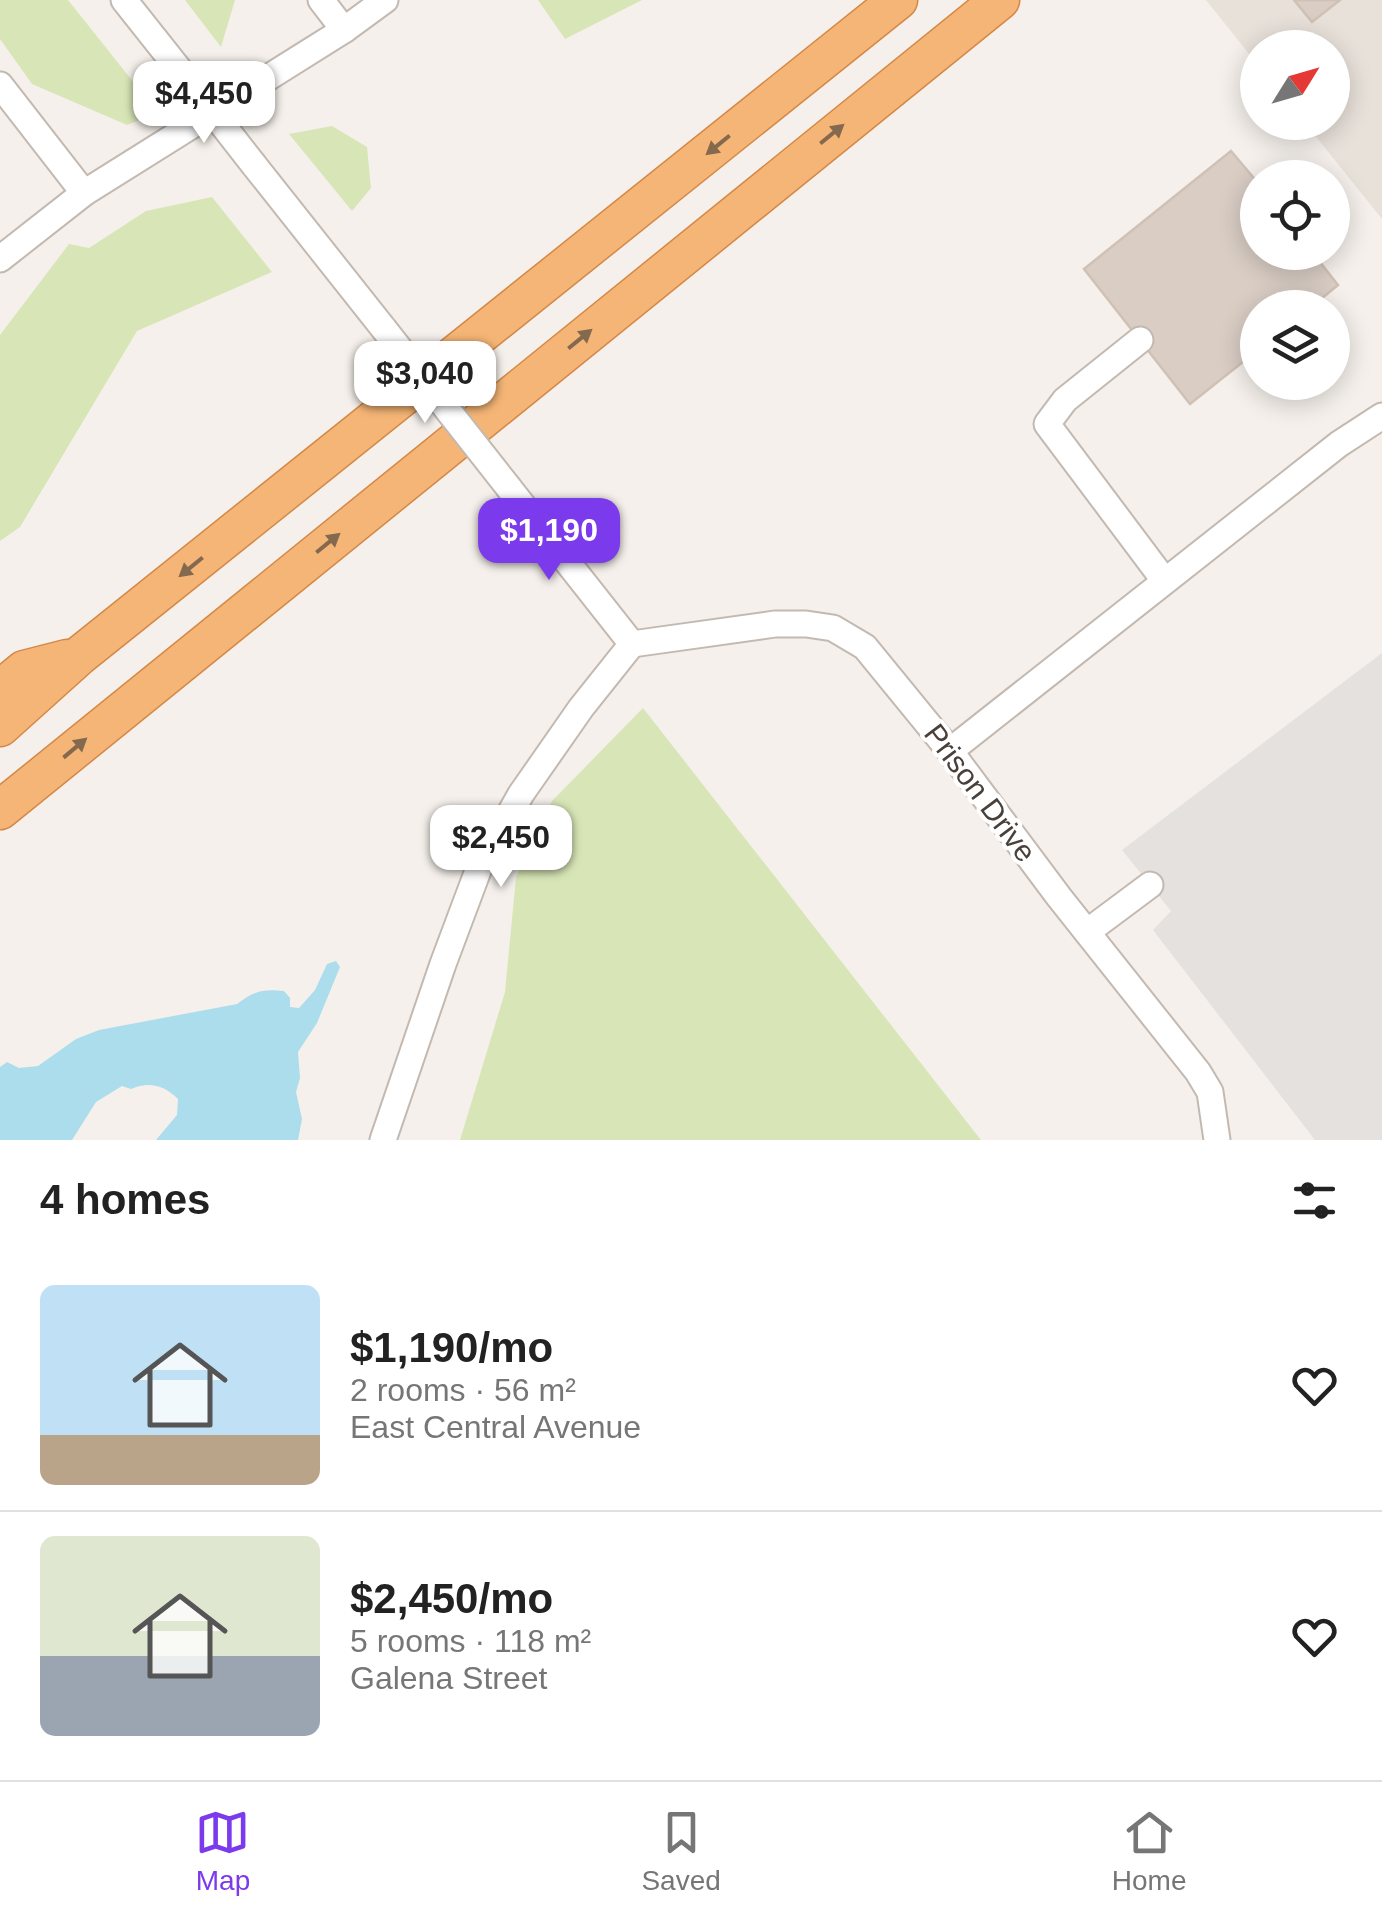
<!DOCTYPE html>
<meta charset="utf-8">
<style>
:root{--surface:#fff;--page:#f2f2f2;--text:#222;--muted:#767676;--line:#e0e0e0;--accent:#7c3aed}
body{margin:0;font-family:Helvetica,sans-serif;background:var(--page);color:var(--text);height:100vh;display:flex;flex-direction:column;font-size:38px;white-space:nowrap}
*{box-sizing:border-box;margin:0}
p{font-size:32px;color:var(--muted)}
.icon{flex:none;width:55px;height:55px;fill:none;stroke:currentColor;stroke-width:2;stroke-linecap:round;stroke-linejoin:round}
.map{position:relative;height:1140px;overflow:hidden}
.details{display:flex;flex-direction:column;background:var(--surface);flex:1}
.details>*{flex:none}
.needle{width:65px;rotate:53deg}
.fabs{position:absolute;left:1240px;top:30px;display:grid;gap:20px}
.fabs a{display:grid;place-items:center;width:110px;height:110px;border-radius:50%;background:var(--surface);box-shadow:0 5px 25px #0003;font-size:50px}
.price{position:absolute;translate:-50% -85px;padding:0 22px;border-radius:20px;background:#fff;color:#222;font-size:32px;line-height:65px;filter:drop-shadow(0 2px 5px #0008)}
.price::after{content:'';position:absolute;left:50%;top:60px;width:30px;height:22px;margin-left:-15px;background:inherit;clip-path:polygon(0 0,100% 0,50% 100%)}
.price.active{background:var(--accent);color:#fff}
ul{padding:0;list-style:none}
li{display:flex;align-items:center;gap:30px;height:250px;padding:0 40px}
li+li{border-top:2px solid var(--line)}
li span{display:grid;place-items:center;flex:none;width:280px;height:200px;border-radius:15px;color:#555}
li>.icon{margin-inline-start:auto}
span .icon{width:120px;height:120px;fill:#fffc;stroke-width:1}
li b{font-size:42px}
h2{display:flex;justify-content:space-between;align-items:center;height:120px;padding:0 40px;font-size:42px}
.menu{display:flex;justify-content:space-around;align-items:center;height:140px;border-top:2px solid var(--line);background:var(--surface);font-size:28px;color:var(--muted)}
.menu a{display:grid;justify-items:center;gap:5px}
.menu .active{color:var(--accent)}
.map>svg:first-child{display:block}
</style>
<div class="map">
<svg width="1382" height="1140" viewBox="0 0 1382 1140">
<rect width="100%" height="100%" fill="#f5f0eb"/>
<path fill="#e8e1da" d="M1206 0H1382V219L1305 123 1332 122V48H1258L1257 64Z"/>
<g fill="#d8e6b7">
<path d="M0 0H68L158 113 127 125 32 84 0 39Z"/>
<path d="M185 0H235L221 47Z"/>
<path d="M538 0H642L565 39Z"/>
<path d="M332 126 367 147 371 188 352 211 289 134Z"/>
<path d="M212 197 272 272 137 331 20 527 0 541V335L69 244 89 248 146 211Z"/>
<path d="M643 708 981 1140H460L505 992 516 877 552 801Z"/>
</g>
<path fill="#e4e1df" d="M1382 653V1140H1315L1153 930 1171 911 1122 850Z"/>
<path fill="#acddec" d="M336 961 340 967 317 1023 298 1052 300 1078 296 1092 302 1119 298 1140H156L177 1115 178 1099C164 1085 149 1081 131 1089L122 1086 96 1102 72 1140H0V1067L7 1062 19 1068 38 1066 76 1039 99 1030 237 1004C254 991 262 989 284 991L290 998V1007L299 1008 315 990 327 964Z"/>
<g fill="#d9cdc4" stroke="#d0c1b5" stroke-width="2.5">
<path d="M1294 0H1340L1312 22Z"/>
<path d="M1231 151 1258 183V252H1312L1338 285 1310 308H1258V350L1190 404 1084 269Z"/>
</g>
<g fill="none" stroke-linecap="round" stroke-linejoin="round">
<defs>
<g id="minor">
<path d="M124 0 197 92"/>
<path d="M321 0 344 30"/>
<path d="M0 85 84 193"/>
<path d="M254 165 384 329"/>
<path d="M0 259 84 193 344 30 385 0"/>
<path d="M1140 340 1065 400 1047 424 1164 580"/>
<path d="M509 488 632 644"/>
<path d="M632 644 775 624H806L833 628 865 647 950 751 1059 897 1198 1072 1210 1092 1217 1140"/>
<path d="M950 751 1339 444 1382 416"/>
<path d="M1087 932 1150 885"/>
<path d="M383 1140 443 964 479 868 521 794 581 708 632 644"/>
</g>
<g id="highway">
<path d="M0 690 24 670 67 659"/>
<path d="M0 727 79 656 898 0"/>
<path d="M0 810 1000 0"/>
</g>
</defs>
<use href="#minor" stroke="#c3b9b1" stroke-width="29"/>
<use href="#highway" stroke="#d48846" stroke-width="41"/>
<use href="#minor" stroke="#fff" stroke-width="25"/>
<use href="#highway" stroke="#f5b576" stroke-width="38"/>
<defs>
<g id="minor-bridge">
<path d="M197 92 254 165"/>
<path d="M384 329 509 488"/>
</g>
</defs>
<use href="#minor-bridge" stroke="#c3b9b1" stroke-width="29" stroke-linecap="butt"/>
<use href="#minor-bridge" stroke="#fff" stroke-width="25"/>
</g>
<defs><path id="oneway-solid" d="M-6-.8H1V-3.2L6.5 0L1 3.2V.8H-6Z" transform="scale(2.5)"/></defs>
<g fill="#85694e">
<use href="#oneway-solid" transform="translate(832 134) rotate(-39)"/>
<use href="#oneway-solid" transform="translate(718 145) rotate(141)"/>
<use href="#oneway-solid" transform="translate(580 339) rotate(-39)"/>
<use href="#oneway-solid" transform="translate(328 543) rotate(-39)"/>
<use href="#oneway-solid" transform="translate(191 567) rotate(141)"/>
<use href="#oneway-solid" transform="translate(75 748) rotate(-40)"/>
</g>
<g text-anchor="middle" stroke-width="8" stroke-linejoin="round" paint-order="stroke">
<g font-size="30" fill="#494039" stroke="#fff">
<text transform="translate(980 793) rotate(53)" y="10">Prison Drive</text>
</g>
</g>
</svg>
<div class="fabs">
<a><svg class="needle" viewBox="-14 -14 28 28"><path d="M0-13l5 13h-10z" fill="#e53935"/><path d="M0 13l5-13h-10z" fill="#767676"/></svg></a>
<a><svg class="icon" aria-label="locate" viewBox="0 0 24 24"><circle cx="12" cy="12" r="6"/><path d="M12 2v4M12 18v4M2 12h4M18 12h4"/></svg></a>
<a><svg class="icon" aria-label="layers" viewBox="0 0 24 24"><path d="M12 4l9 5-9 5-9-5zM3 14l9 5 9-5"/></svg></a>
</div>
<b class="price" style="left:204px;top:146px">$4,450</b>
<b class="price" style="left:425px;top:426px">$3,040</b>
<b class="price active" style="left:549px;top:583px">$1,190</b>
<b class="price" style="left:501px;top:890px">$2,450</b>
</div>
<section class="details">
<h2>4 homes<svg class="icon" aria-label="filters" viewBox="0 0 24 24"><path d="M4 7h16M4 17h16"/><circle cx="9" cy="7" r="2"/><circle cx="15" cy="17" r="2"/></svg></h2>
<ul>
<li><span style="background:linear-gradient(#bfe0f5 75%,#b9a48a 0)"><svg class="icon" aria-label="home" viewBox="0 0 24 24"><path d="M3 11l9-7 9 7M6 9v11h12V9"/></svg></span><div><b>$1,190/mo</b><p>2 rooms · 56 m²</p><p>East Central Avenue</p></div><svg class="icon" aria-label="heart" viewBox="0 0 24 24"><path d="M12 20l-8-8c-3-5 5-10 8-4 3-6 11-1 8 4z"/></svg></li>
<li><span style="background:linear-gradient(#dfe7d0 60%,#9aa5b1 0)"><svg class="icon" aria-label="home" viewBox="0 0 24 24"><path d="M3 11l9-7 9 7M6 9v11h12V9"/></svg></span><div><b>$2,450/mo</b><p>5 rooms · 118 m²</p><p>Galena Street</p></div><svg class="icon" aria-label="heart" viewBox="0 0 24 24"><path d="M12 20l-8-8c-3-5 5-10 8-4 3-6 11-1 8 4z"/></svg></li>
</ul>
</section>
<nav class="menu">
<a class="active"><svg class="icon" aria-label="map" viewBox="0 0 24 24"><path d="M3 6l6-2 6 2 6-2v14l-6 2-6-2-6 2zM9 4v14M15 6v14"/></svg>Map</a>
<a><svg class="icon" aria-label="saved" viewBox="0 0 24 24"><path d="M7 4h10v16l-5-4-5 4z"/></svg>Saved</a>
<a><svg class="icon" aria-label="home" viewBox="0 0 24 24"><path d="M3 11l9-7 9 7M6 9v11h12V9"/></svg>Home</a>
</nav>
